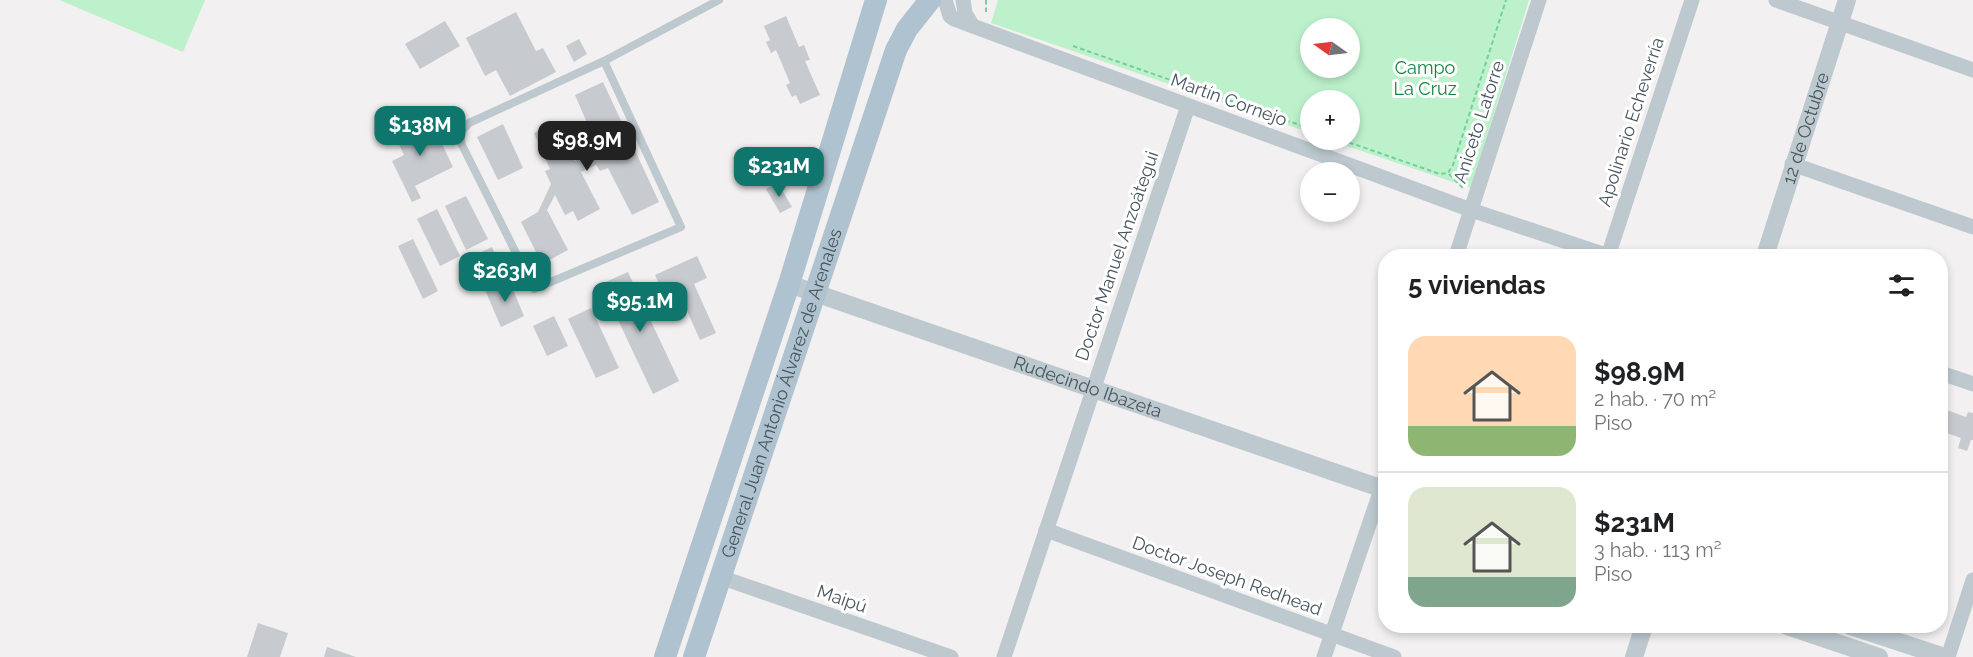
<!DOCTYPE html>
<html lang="es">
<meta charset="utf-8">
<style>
:root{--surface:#fff;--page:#f6f6f6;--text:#202124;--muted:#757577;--line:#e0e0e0;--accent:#0f766e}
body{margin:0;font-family:Raleway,sans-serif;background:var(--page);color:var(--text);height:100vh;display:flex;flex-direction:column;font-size:22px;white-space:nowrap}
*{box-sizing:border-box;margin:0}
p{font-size:20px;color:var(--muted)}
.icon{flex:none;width:33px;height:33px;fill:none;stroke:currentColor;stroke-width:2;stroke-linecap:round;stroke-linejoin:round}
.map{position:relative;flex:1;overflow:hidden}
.panel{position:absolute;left:1378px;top:249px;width:570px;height:384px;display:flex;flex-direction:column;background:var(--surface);border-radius:24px;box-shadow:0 3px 9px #0003}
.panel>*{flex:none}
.needle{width:39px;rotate:284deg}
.controls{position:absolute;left:1300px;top:18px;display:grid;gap:12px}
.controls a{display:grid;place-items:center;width:60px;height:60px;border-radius:50%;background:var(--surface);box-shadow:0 3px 9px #0003;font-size:30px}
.price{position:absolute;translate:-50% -51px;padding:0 14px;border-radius:12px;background:var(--accent);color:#fff;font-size:20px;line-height:39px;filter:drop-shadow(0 2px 3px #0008)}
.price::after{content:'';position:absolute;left:50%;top:36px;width:18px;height:14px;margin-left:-9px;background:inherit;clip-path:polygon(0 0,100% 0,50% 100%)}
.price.on{background:#222;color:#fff}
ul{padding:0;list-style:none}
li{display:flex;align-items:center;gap:18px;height:150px;padding:0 30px}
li+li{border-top:2px solid var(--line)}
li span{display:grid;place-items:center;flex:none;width:168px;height:120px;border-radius:18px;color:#555}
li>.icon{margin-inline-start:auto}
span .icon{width:72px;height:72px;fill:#fffc;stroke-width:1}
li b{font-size:26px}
h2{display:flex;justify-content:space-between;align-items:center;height:72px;padding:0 30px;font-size:26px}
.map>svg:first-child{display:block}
</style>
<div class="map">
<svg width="1973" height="657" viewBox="0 0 1973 657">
<rect width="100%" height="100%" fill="#f2f0f0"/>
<g fill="#bdf1cc" fill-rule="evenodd">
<path d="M59 0H205L183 52Z"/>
<path d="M998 0H1529L1471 188 1329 140H1350V100H1311V133L991 23ZM1311 28H1350V68H1311Z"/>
</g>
<g fill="#c7cbcf">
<path d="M516 12 536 51 543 48 556 72 510 96 496 70 485 76 466 38Z"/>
<path d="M786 16 799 47 804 45 810 60 805 61 820 95 800 104 796 95 792 97 786 85 790 83 776 50 771 53 766 42 770 40 764 26Z"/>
<path d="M445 21 460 46 420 69 405 44Z"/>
<path d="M579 39 587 54 574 62 566 46Z"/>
<path d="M603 82 659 202 632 215 608 168 600 171 596 165 581 172 600 209 578 221 573 211 565 215 555 195 547 210 568 250 542 264 521 222 538 212 551 184 545 171 550 169 534 133 555 122 575 161 598 148 575 95Z"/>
<path d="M430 119 453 167 415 186 421 198 412 202 392 161 404 155 395 136Z"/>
<path d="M503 124 523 168 498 180 477 137Z"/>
<path d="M778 183 792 207 780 213 766 189Z"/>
<path d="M466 196 488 239 466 250 445 206Z"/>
<path d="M437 209 460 256 440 266 417 219Z"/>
<path d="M413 239 438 291 423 299 398 246Z"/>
<path d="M492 247 498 260 480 269 473 256Z"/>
<path d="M697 256 707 278 694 284 716 333 700 340 679 293 666 299 655 275Z"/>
<path d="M628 272 679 381 653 394 601 284Z"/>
<path d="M509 280 524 316 501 327 485 290Z"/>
<path d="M591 308 619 368 596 378 568 319Z"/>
<path d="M554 316 568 346 547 356 533 326Z"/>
<path d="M1941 408 1966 417 1968 412 1973 413V440H1971L1967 451 1958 448 1961 438 1941 431Z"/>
<path d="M258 623 288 633 280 657H247Z"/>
<path d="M327 647 356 657H324Z"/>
</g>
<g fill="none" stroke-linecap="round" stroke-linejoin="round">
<g stroke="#74d09a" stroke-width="2" stroke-dasharray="4.5 3" stroke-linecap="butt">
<path d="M986 0V14"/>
<path d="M1073 46 1311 129"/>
<path d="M1342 140 1440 174 1448 173 1453 165 1506 0"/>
<path d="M1449 174 1464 189"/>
</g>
<g stroke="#bdc9cf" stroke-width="8">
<path d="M604 61 681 227 534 289 461 143V132L469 123Z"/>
<path d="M604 61 719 0"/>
</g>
<g stroke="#bdc9cf" stroke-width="15">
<path d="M945 0 950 16 954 19 1471 210 1609 256"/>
<path d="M963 0 965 13 972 25"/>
<path d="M1776 0 1973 70"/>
<path d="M1792 164 1973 227"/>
<path d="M1456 256 1539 0"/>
<path d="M1608 256 1692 0"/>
<path d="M1941 373 1973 384"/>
<path d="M1046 530 1394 657"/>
<path d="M720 577 951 657"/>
<path d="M1004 657 1188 106"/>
<path d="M1324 657 1386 475"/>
<path d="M1948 657 1973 580"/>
</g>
<g stroke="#bdc9cf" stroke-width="18">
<path id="s1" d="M1765 256 1847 0"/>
<path id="s2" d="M789 284 1386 490"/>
<path d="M1787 626 1879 657"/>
<path d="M1850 626 1945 657"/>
<path d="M1634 657 1644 626"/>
</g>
<g stroke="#afc2cf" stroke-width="22">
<path d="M665 657 789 284 876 0"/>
<path id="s3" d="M694 657 896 50 907 29 930 0"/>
</g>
</g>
<g text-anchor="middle" stroke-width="6" stroke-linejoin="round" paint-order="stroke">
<g font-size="18" fill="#148342" stroke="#fff">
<text x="1425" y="74">Campo<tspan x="1425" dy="21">La Cruz</tspan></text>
</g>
<g font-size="18" fill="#47555e" stroke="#fff">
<text transform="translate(1229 100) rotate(20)" y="6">Martín Cornejo</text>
<text transform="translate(1479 122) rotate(-72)" y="6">Aniceto Latorre</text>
<text transform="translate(1631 122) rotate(-72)" y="6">Apolinario Echeverría</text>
<text dy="6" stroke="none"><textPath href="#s1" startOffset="134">12 de Octubre</textPath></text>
<text transform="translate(1117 256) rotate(-71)" y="6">Doctor Manuel Anzoátegui</text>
<text dy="6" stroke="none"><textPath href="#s2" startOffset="316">Rudecindo Ibazeta</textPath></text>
<text dy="6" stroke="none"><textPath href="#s3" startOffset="278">General Juan Antonio Álvarez de Arenales</textPath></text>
<text transform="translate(1227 576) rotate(20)" y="6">Doctor Joseph Redhead</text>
<text transform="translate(842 599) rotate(19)" y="6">Maipú</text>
</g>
</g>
</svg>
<div class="controls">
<a><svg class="needle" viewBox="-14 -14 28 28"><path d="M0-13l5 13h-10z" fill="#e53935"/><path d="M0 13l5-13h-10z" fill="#757577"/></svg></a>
<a>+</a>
<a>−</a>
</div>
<b class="price" style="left:420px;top:157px">$138M</b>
<b class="price on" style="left:587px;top:172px">$98.9M</b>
<b class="price" style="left:779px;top:198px">$231M</b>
<b class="price" style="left:505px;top:303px">$263M</b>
<b class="price" style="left:640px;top:333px">$95.1M</b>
<section class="panel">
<h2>5 viviendas<svg class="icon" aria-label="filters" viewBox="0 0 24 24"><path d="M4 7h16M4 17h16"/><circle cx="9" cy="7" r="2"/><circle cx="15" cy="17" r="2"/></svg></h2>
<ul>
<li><span style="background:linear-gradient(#ffd9b3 75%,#8fb573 0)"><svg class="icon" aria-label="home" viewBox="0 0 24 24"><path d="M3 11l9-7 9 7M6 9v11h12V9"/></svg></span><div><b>$98.9M</b><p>2 hab. · 70 m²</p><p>Piso</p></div></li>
<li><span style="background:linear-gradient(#dfe7d0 75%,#7fa58c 0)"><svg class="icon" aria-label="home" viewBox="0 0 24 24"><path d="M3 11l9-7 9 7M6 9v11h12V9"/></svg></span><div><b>$231M</b><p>3 hab. · 113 m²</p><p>Piso</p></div></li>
</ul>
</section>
</div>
